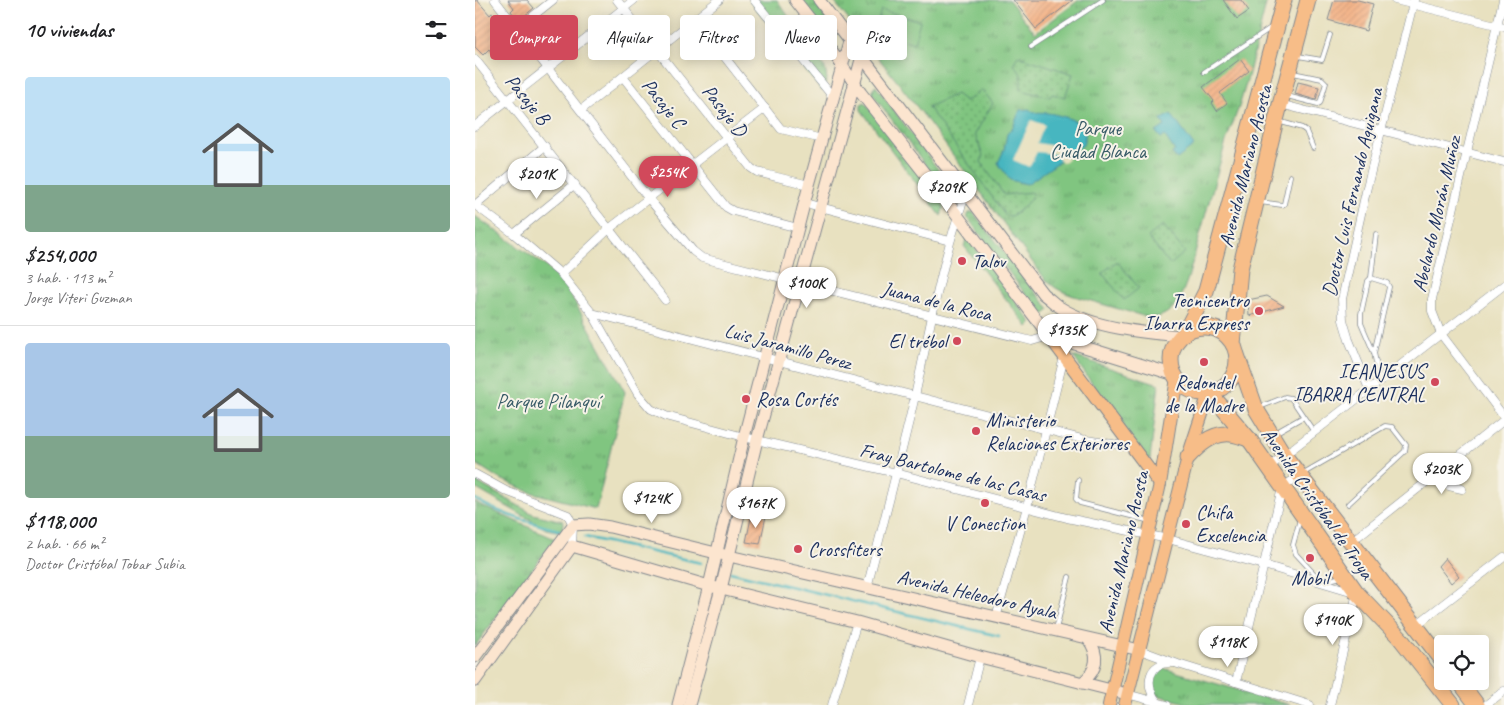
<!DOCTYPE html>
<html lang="es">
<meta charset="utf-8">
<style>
:root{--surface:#fff;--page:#f6f6f6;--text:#202124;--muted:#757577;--line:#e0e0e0;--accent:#d1495b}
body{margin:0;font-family:Caveat,sans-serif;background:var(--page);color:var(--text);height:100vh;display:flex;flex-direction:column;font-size:19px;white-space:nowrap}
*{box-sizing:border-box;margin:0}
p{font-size:16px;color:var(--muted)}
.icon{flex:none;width:28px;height:28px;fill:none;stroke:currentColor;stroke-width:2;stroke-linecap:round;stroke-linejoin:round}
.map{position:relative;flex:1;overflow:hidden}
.panel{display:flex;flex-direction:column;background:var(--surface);width:475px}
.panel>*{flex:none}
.guide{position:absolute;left:15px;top:15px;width:475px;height:45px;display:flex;gap:10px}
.controls{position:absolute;left:959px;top:635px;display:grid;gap:10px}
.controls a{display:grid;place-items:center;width:55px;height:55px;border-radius:5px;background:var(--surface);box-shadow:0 2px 12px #0003;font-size:25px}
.price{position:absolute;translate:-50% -42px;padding:0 11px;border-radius:18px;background:#fff;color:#222;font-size:16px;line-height:32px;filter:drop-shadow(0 1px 2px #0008)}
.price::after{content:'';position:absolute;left:50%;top:30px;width:15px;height:11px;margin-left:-8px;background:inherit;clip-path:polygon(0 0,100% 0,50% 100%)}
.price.selected{background:var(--accent);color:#fff}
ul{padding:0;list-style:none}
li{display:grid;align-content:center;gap:10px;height:265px;padding:0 25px}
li+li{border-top:1px solid var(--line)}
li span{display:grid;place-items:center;height:155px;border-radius:5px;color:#555}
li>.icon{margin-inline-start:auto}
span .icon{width:90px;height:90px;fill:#fffc;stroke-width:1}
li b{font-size:21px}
h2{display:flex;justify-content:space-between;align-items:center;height:60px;padding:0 25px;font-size:21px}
.chip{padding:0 18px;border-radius:5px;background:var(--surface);box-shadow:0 2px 12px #0003;font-size:18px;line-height:45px}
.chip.selected{background:var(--accent);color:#fff}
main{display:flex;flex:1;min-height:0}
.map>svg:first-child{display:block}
</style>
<main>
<section class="panel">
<h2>10 viviendas<svg class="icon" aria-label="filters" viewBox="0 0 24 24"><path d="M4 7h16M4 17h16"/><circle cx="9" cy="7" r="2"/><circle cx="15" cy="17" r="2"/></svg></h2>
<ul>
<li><span style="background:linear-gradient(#bfe0f5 70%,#7fa58c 0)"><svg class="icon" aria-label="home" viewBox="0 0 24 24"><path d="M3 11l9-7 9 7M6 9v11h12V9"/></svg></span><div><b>$254,000</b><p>3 hab. · 113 m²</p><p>Jorge Viteri Guzman</p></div></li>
<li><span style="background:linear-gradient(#a9c7e8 60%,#7fa58c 0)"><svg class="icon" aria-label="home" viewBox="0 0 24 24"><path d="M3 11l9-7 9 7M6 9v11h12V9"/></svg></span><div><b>$118,000</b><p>2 hab. · 66 m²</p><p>Doctor Cristóbal Tobar Subia</p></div></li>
</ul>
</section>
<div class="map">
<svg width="1029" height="705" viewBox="0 0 1029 705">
<defs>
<pattern id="grass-tufts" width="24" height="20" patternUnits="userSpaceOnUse" patternTransform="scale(1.25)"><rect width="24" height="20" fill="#80c580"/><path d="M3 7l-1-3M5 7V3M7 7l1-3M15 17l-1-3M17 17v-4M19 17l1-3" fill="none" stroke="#68a06c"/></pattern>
<pattern id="garden-dots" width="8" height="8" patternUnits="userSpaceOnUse" patternTransform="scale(1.25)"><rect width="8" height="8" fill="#80c580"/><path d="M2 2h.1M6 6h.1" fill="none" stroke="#68a06c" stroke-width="1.8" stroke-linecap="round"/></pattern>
<pattern id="building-hatch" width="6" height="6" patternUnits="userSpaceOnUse" patternTransform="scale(1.25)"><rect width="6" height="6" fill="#f4b387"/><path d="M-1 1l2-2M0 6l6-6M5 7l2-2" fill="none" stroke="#d19a77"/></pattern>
</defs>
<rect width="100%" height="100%" fill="#f7f3e8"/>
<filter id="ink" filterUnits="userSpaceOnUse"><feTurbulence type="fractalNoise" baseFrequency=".02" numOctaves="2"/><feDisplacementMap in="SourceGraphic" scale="10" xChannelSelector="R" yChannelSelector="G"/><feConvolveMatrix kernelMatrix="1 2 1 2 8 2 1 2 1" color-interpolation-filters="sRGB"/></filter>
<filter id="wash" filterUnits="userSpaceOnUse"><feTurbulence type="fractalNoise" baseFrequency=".0096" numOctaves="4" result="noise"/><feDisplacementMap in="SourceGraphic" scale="20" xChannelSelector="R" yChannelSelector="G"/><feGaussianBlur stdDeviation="1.12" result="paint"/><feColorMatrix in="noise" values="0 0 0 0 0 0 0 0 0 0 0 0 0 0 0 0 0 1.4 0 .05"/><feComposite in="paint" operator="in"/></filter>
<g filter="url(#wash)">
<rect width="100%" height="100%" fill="#e8e1c0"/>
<g fill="url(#grass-tufts)" stroke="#4e7a6f">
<path d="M274 0H302L350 68 352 79 347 91Z"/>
<path d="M326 0H338L363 32 356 39Z"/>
<path d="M358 0H534L560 33 604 0H792L773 77 764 107 751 141 713 278C706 298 698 317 675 318L599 296C587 292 579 288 570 279L446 112Z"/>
<path d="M400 85 477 188 472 194 397 93Z"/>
<path d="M390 102 469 206 466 216 386 110V104Z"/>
<path d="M498 212 575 310 567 316 492 217 494 213Z"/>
<path d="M0 216 72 267 92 288 150 392 121 509 55 492 23 478 0 463Z"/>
<path d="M492 237 557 323 553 327 489 246Z"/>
<path d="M598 356 684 384 675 459 668 457Z"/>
<path d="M0 481 58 514 88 521 87 532 71 529 0 488Z"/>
<path d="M0 502 7 506 80 539 0 646Z"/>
<path d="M691 669 815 705H718L682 695 678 692 676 680 683 670Z"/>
</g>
<g fill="url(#garden-dots)" stroke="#4e7a6f">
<path d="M543 56 598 74 590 97 577 94 575 97 545 90C547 77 548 73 538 64Z"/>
<path d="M506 89 518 103 500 134 508 156 506 162 529 195 556 192 559 196 544 211 536 216 530 215 453 107 481 94 490 101 498 97Z"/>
<path d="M688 225 710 252 695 265 673 237Z"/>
<path d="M642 261 664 288 649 300 627 273Z"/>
</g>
<path fill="#80c580" stroke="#4e7a6f" d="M406 10 445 21 439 43 400 32Z"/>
<g fill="#47b6c0" stroke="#31728f">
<path d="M554 109 559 113C568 110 601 118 607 126 612 132 610 138 608 145L552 184 535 180 523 163 529 150 532 134 538 127 545 110Z"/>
<path d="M696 114 719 146 702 159 697 153 700 151 690 136 686 138 681 132 690 126 686 120Z"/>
</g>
<path fill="#e8e1c0" d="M556 120 570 125 562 143 580 146 589 150 593 159 587 163 580 154 562 152 554 167 538 160Z"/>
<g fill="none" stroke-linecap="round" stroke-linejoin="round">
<g stroke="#47b6c0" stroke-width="2.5">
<path d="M0 499C26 515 58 524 87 531"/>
<path d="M110 537 226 563"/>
<path d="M255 572 524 636"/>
</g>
</g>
<g id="blocks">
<g fill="url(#building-hatch)">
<path d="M0 0H2L15 15 17 13 31 31 32 30 40 40 25 53 21 49 17 53 14 49 8 55 0 47Z"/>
<path d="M33 0H52L59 8 43 21 36 11 39 8Z"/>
<path d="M538 0H598L561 29Z"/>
<path d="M748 0H766L774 11 762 19Z"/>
<path d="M859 0H883L898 4 891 31 853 20Z"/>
<path d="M765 59 774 71 745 93 752 103 742 111 737 103 739 101 728 87Z"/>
<path d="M823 82 844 87 841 100 820 94Z"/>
<path d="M792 296 809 306 774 316 773 300Z"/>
<path d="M277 513 291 516 285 544 271 542Z"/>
<path d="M970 558 984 576 976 583 963 566Z"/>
</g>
</g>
</g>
<g filter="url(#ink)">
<use href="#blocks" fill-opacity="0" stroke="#82888f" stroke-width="1"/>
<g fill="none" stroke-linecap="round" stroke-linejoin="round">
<defs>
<g id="lane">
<path d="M556 47 628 0"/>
<path d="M823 56 847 60 855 35"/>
<path d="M729 72 797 27"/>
<path d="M812 96 843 104 845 103 851 83 847 79 818 73"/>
<path d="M803 121 827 128 831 131 838 148"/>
<path d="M785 202 807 205 809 204 815 176"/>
<path d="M901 234 896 278 912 283 914 287 899 353 905 381"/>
<path d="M896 278 893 281 886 314V323L899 353"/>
<path d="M785 407 810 397 816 398 839 432"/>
<path d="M800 433 828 417"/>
<path d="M827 474 910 426 917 427 931 445 930 451 873 504"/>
<path d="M603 480 601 499 605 503 675 521"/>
<path d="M825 519 818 545 821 554 844 579 851 581 866 577"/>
<path d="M581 629 594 577"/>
</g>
<g id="street">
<path d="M20 0 174 199 218 251 227 258 557 341 574 336"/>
<path d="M142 0 276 168 282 172 334 185"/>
<path d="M279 0 358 97"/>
<path d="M920 0 1029 27"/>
<path d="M1028 0 957 299V311L966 334 1029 417"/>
<path d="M220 19 306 129 347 139"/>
<path d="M43 28 78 0"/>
<path d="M0 59 190 300"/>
<path d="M148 77 251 207 258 211 323 228"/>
<path d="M805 104 1029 162"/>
<path d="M106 110 244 0"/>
<path d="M0 126 159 0"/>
<path d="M330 203 475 241"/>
<path d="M0 205 39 234 86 274 117 313 163 394 176 409 191 416 269 437 421 473 592 518 693 539 789 565 882 593 855 705"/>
<path d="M0 205 70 146"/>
<path d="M39 234 100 184"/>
<path d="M86 274 134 229 290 108"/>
<path d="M117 313 611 440 657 447"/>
<path d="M894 389 874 340 868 320 867 299 892 187 939 0"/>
<path d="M794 467 1029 285"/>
<path d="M0 474 31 491 93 515 98 525 97 546"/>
<path d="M960 475 974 486 987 489"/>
<path d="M877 541 1029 420"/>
<path d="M392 588C408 524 425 460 440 396 455 328 467 258 491 193"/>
<path d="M521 618 552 507 589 357"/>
<path d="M940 626 1029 557"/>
<path d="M665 650 703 664 835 705"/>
<path d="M761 682 807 488 825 475"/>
<path d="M652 694 692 705"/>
<path d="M683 703C668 686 673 661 698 663"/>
<path d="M357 705 382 622"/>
<path d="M493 705 505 657"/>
<path d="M1011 705 1029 691"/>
</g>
<g id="secondary">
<path d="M320 0 335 19 386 93 473 203 574 336 700 375"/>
<path d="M344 0 568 294C574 298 580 305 586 308 618 328 670 333 707 336"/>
<path d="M0 657 98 525 114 524 135 527 241 553 665 650"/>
<path d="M0 681 97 546 234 586 382 622 505 657 652 694"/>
<path d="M607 683C623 670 625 655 613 639"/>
<path d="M203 705 234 586 269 437 334 185 375 38"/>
<path d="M214 705 246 589 282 440 387 56"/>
</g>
<g id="primary">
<path d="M574 336 685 484"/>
<path d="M634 705 685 484 702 378"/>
<path d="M650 705 713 457 734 393"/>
</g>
<g id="highway">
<circle cx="729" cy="360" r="33"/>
<path d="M709 334 731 291 809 0"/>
<path d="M758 344 765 269 801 120 833 0"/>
<path d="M762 355 781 409 809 455 968 661"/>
<path d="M735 393 774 439 882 593 925 638 978 705"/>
<path d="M713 457C723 446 735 435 750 434 757 433 767 437 774 439"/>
<path d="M984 681 1002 705"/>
</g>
</defs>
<use href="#lane" stroke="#82888f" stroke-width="5.5"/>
<use href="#street" stroke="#82888f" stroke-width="9"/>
<use href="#secondary" stroke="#82888f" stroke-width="13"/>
<use href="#primary" stroke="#82888f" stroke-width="14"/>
<use href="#highway" stroke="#82888f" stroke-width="17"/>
<use href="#lane" stroke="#fff" stroke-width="4"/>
<use href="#street" stroke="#fff" stroke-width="8"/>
<use href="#secondary" stroke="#fce5cf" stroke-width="11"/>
<use href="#primary" stroke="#f7bd88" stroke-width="12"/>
<use href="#highway" stroke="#f7bd88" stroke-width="15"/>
</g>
</g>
<g fill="#d1495b" stroke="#f7f3e8" stroke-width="2">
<circle cx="487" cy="261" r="5"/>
<circle cx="784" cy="311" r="5"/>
<circle cx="482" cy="341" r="5"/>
<circle cx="729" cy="362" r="5"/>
<circle cx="960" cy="382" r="5"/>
<circle cx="271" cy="399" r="5"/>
<circle cx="501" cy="431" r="5"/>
<circle cx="510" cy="503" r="5"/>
<circle cx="711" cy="524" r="5"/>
<circle cx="323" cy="549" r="5"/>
<circle cx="835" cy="558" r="5"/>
</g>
<g text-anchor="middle" stroke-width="4" stroke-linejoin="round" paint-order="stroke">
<g font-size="20" fill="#1b2f5e" stroke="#f7f3e8">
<text transform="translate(53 99) rotate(51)" y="7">Pasaje B</text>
<text transform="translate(189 103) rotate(52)" y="7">Pasaje C</text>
<text transform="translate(250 110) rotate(52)" y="7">Pasaje D</text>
<text transform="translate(770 166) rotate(-76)" y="7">Avenida Mariano Acosta</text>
<text transform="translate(877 192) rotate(-77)" y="7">Doctor Luis Fernando Aguigana</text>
<text transform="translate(961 214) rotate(-77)" y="7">Abelardo Morán Muñoz</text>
<text transform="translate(462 301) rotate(14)" y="7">Juana de la Roca</text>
<text transform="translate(313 346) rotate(15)" y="7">Luis Jaramillo Perez</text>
<text transform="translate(478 472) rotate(14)" y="7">Fray Bartolome de las Casas</text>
<text transform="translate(843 503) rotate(55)" y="7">Avenida Cristóbal de Troya</text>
<text transform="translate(648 552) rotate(-77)" y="7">Avenida Mariano Acosta</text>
<text transform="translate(502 594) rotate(13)" y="7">Avenida Heleodoro Ayala</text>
</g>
<g font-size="20" fill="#395c68" stroke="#f7f3e8">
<text x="623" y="135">Parque<tspan x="623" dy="23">Ciudad Blanca</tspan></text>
<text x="73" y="408">Parque Pilanquí</text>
</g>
<g font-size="20" fill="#1b2f5e" stroke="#f7f3e8" text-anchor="start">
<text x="497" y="268">Talov</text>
<text x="774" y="307" text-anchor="end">Tecnicentro<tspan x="774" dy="23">Ibarra Express</tspan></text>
<text x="472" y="348" text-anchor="end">El trébol</text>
<text x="950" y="378" text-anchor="end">IEANJESUS<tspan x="950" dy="23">IBARRA CENTRAL</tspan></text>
<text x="729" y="389" text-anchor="middle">Redondel<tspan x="729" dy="23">de la Madre</tspan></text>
<text x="281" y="406">Rosa Cortés</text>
<text x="511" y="427">Ministerio<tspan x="511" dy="23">Relaciones Exteriores</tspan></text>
<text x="721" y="519">Chifa<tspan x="721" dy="23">Excelencia</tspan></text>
<text x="510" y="530" text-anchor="middle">V Conection</text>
<text x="333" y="556">Crossfiters</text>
<text x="835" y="585" text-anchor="middle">Mobil</text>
</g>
</g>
</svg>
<div class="controls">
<a><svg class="icon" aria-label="locate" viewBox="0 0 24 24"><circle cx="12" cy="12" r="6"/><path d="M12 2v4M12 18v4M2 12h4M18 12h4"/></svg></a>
</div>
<b class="price selected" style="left:193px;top:198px">$254K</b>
<b class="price" style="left:62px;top:200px">$201K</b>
<b class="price" style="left:472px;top:213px">$209K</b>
<b class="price" style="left:332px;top:309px">$100K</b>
<b class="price" style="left:592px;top:356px">$135K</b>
<b class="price" style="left:967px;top:495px">$203K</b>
<b class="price" style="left:177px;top:524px">$124K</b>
<b class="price" style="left:281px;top:529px">$167K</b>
<b class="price" style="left:858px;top:646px">$140K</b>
<b class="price" style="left:753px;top:668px">$118K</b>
<div class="guide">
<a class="chip selected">Comprar</a>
<a class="chip">Alquilar</a>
<a class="chip">Filtros</a>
<a class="chip">Nuevo</a>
<a class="chip">Piso</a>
</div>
</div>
</main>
